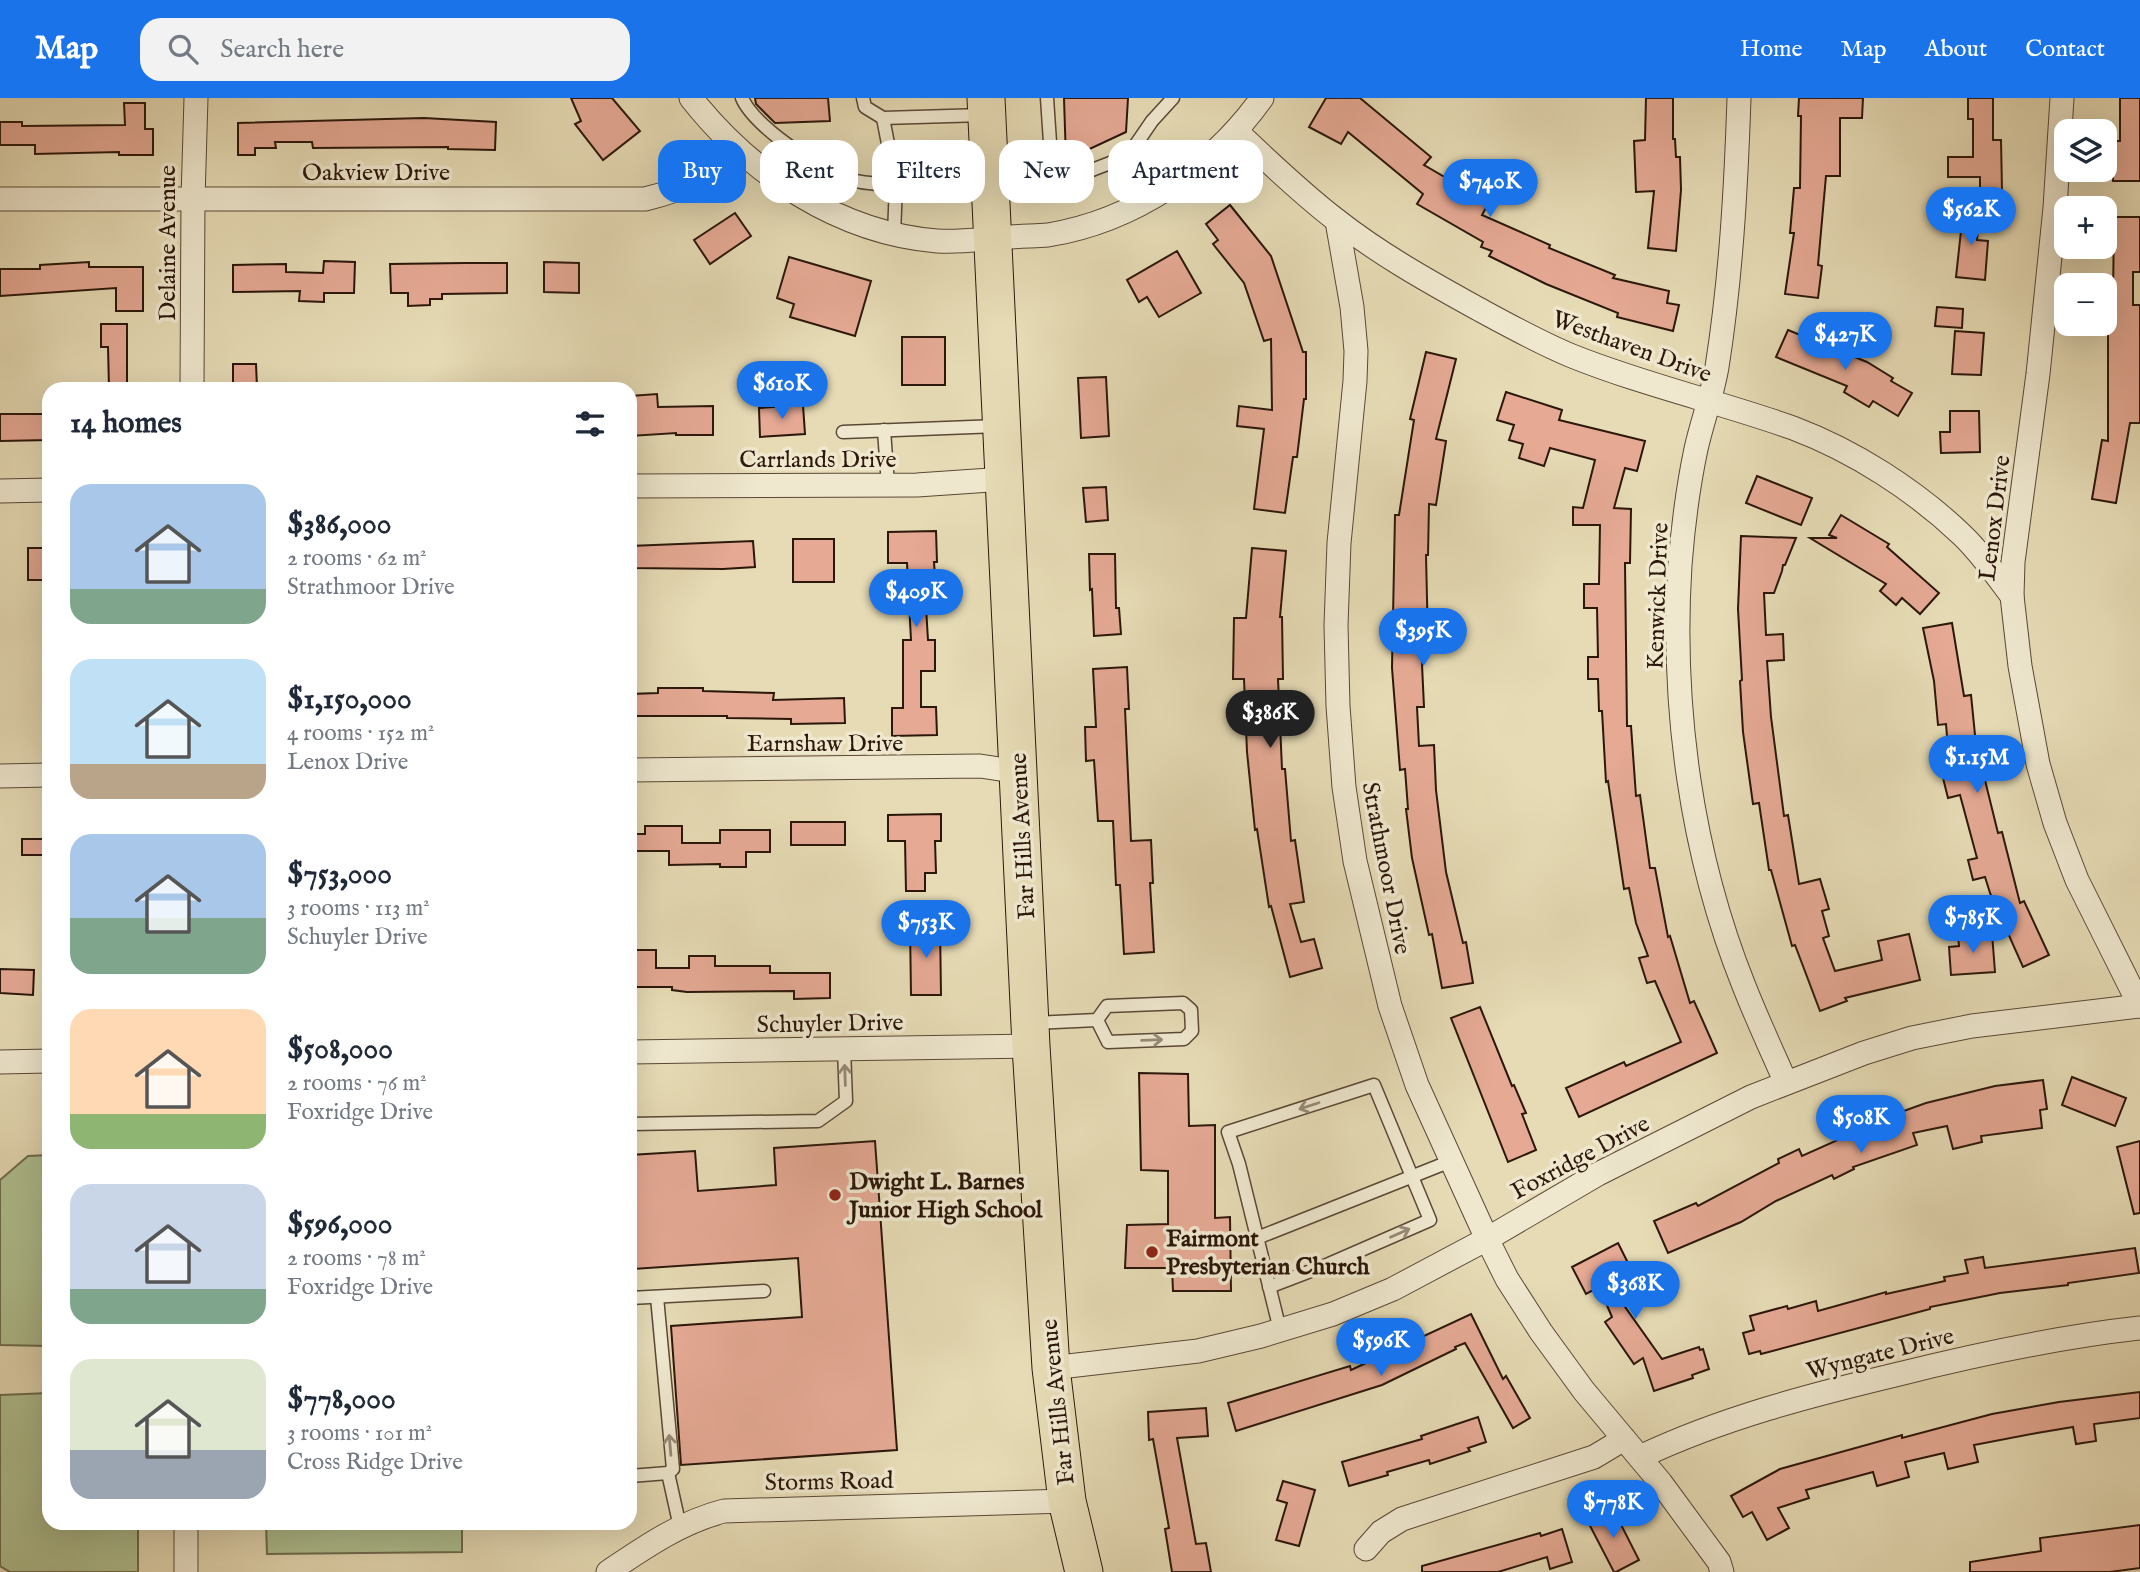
<!DOCTYPE html>
<meta charset="utf-8">
<style>
:root{--surface:#fff;--page:#f2f2f3;--text:#1f2937;--muted:#747a83;--accent:#1a73e8}
body{margin:0;font-family:"IM FELL English",serif;background:var(--page);color:var(--text);height:100vh;display:flex;flex-direction:column;font-size:26px;white-space:nowrap}
*{box-sizing:border-box;margin:0}
p{font-size:23px;color:var(--muted)}
.icon{flex:none;width:38px;height:38px;fill:none;stroke:currentColor;stroke-width:2;stroke-linecap:round;stroke-linejoin:round}
.map{position:relative;flex:1;overflow:hidden}
.side{position:absolute;left:42px;top:284px;width:595px;height:1148px;display:flex;flex-direction:column;background:var(--surface);border-radius:21px;box-shadow:0 7px 28px #0002}
.side>*{flex:none}
.hud{position:absolute;left:658px;top:42px;width:665px;height:63px;display:flex;gap:14px}
.controls{position:absolute;left:2054px;top:21px;display:grid;gap:14px}
.controls a{display:grid;place-items:center;width:63px;height:63px;border-radius:14px;background:var(--surface);box-shadow:0 7px 28px #0002;font-size:35px}
.price{position:absolute;translate:-50% -60px;padding:0 16px;border-radius:24px;background:var(--accent);color:#fff;font-size:23px;line-height:46px;filter:drop-shadow(0 2px 4px #0008)}
.price::after{content:'';position:absolute;left:50%;top:42px;width:21px;height:16px;margin-left:-10px;background:inherit;clip-path:polygon(0 0,100% 0,50% 100%)}
.price.selected{background:#222;color:#fff}
ul{padding:0;list-style:none}
li{display:flex;align-items:center;gap:21px;height:175px;padding:0 28px}
li span{display:grid;place-items:center;flex:none;width:196px;height:140px;border-radius:21px;color:#555}
li>.icon{margin-inline-start:auto}
span .icon{width:84px;height:84px;fill:#fffc;stroke-width:1}
li b{font-size:30px}
h2{display:flex;justify-content:space-between;align-items:center;height:84px;padding:0 28px;font-size:30px}
.tag{padding:0 24px;border-radius:21px;background:var(--surface);box-shadow:0 7px 28px #0002;font-size:24px;line-height:63px}
.tag.selected{background:var(--accent);color:#fff}
header{display:flex;align-items:center;gap:42px;box-sizing:border-box;height:98px;padding:0 35px;background:var(--accent);color:#fff}
header strong{font-size:33px}
nav{display:flex;gap:38px;margin-inline-start:auto;font-size:24px}
.search{width:490px;height:63px;background:var(--page);display:flex;align-items:center;gap:18px;box-sizing:border-box;padding:0 24px;border-radius:21px;color:var(--muted);font-size:26px}
.map>svg:first-child{display:block}
</style>
<header>
<strong>Map</strong>
<div class="search"><svg class="icon" aria-label="search" viewBox="0 0 24 24"><circle cx="10" cy="10" r="6"/><path d="M15 15l6 6"/></svg>Search here</div>
<nav><a>Home</a><a>Map</a><a>About</a><a>Contact</a></nav>
</header>
<div class="map">
<svg width="2140" height="1474" viewBox="0 0 2140 1474">
<rect width="100%" height="100%" fill="#e6dbb5"/>
<filter id="stains"><feTurbulence type="fractalNoise" baseFrequency=".00286" numOctaves="4"/><feColorMatrix values="0 0 0 0 .2 0 0 0 0 .09 0 0 0 0 .02 0 0 0 .5 -.17"/></filter>
<radialGradient id="worn" r=".72"><stop offset=".6" stop-color="#630" stop-opacity="0"/><stop offset="1" stop-color="#630" stop-opacity=".3"/></radialGradient>
<g fill="#b0c191" stroke="#6e6c4e" stroke-width="2">
<path d="M49 1057V1248L0 1247V1082L28 1058Z"/>
<path d="M49 1295V1424L138 1425V1474H10L0 1468V1297Z"/>
<path d="M266 1425H462V1454L267 1456Z"/>
</g>
<g fill="#e5a994" stroke="#2c170b" stroke-width="2">
<path d="M571 0H612L640 33 603 62 575 26 581 23Z"/>
<path d="M755 0H828L830 23 775 25 756 6Z"/>
<path d="M1064 0H1128L1126 34 1066 62Z"/>
<path d="M1326 0H1360L1431 59 1424 67 1462 89 1465 83 1492 99 1482 117 1550 147 1549 150 1615 177 1613 180 1669 193 1667 205 1679 207 1673 233 1617 219 1618 215 1546 186 1489 158 1492 153 1481 149 1483 144 1417 106 1423 96 1348 34 1341 46 1309 29Z"/>
<path d="M1646 0H1673V41H1675L1676 59H1680L1681 92 1676 153 1648 150 1654 93 1636 94 1634 43 1645 42Z"/>
<path d="M1799 0H1863L1862 20H1840V78H1826L1818 167 1822 168 1818 200 1785 196 1794 135H1790L1794 90H1800L1801 18H1798Z"/>
<path d="M1968 0H1993V42H2001L2002 92 1980 93V79H1948V59H1973V21H1968Z"/>
<path d="M2120 0H2140V83H2113V43H2120Z"/>
<path d="M124 5H145V31H153V57H119V54L35 56V47H0V24H22V28L125 27Z"/>
<path d="M424 20 496 24 495 52 448 51V49L313 50 312 44H275L276 50H255V57H238V25Z"/>
<path d="M1230 107 1271 158 1303 254H1306V301H1304L1297 359H1293L1285 415 1254 411 1264 331 1237 328 1239 308 1272 312 1271 241 1264 243 1244 185 1213 146 1218 142 1206 126Z"/>
<path d="M1958 112 1980 114 1977 142 1988 143 1985 182 1956 179 1961 133H1956Z"/>
<path d="M735 115 751 138 710 166 694 142Z"/>
<path d="M2114 119H2140V174H2133V207H2140V325H2130L2116 405 2092 401 2102 342 2108 343V234L2110 200H2113Z"/>
<path d="M1177 153 1201 195 1159 219 1147 199 1139 204 1127 182Z"/>
<path d="M789 159 871 183 855 238 790 219 794 206 777 200Z"/>
<path d="M324 163 355 164 354 195H324V204L299 203 300 193 233 194V167L286 166V174L323 175Z"/>
<path d="M89 164V169H143V213H116V190L0 198V171H40V167Z"/>
<path d="M544 164 579 165V195L544 194Z"/>
<path d="M465 165H507V195L442 196V201H430V207L408 208V195H391L390 166Z"/>
<path d="M1937 209 1963 211 1962 230 1935 228Z"/>
<path d="M101 226H127V290H109L108 249H101Z"/>
<path d="M1788 232 1867 264 1893 280 1891 283 1912 295 1898 318 1873 303 1869 309 1844 294 1847 288 1776 259Z"/>
<path d="M1955 233 1984 235 1981 277 1952 276Z"/>
<rect x="902" y="239" width="43" height="48"/>
<path d="M1426 254 1456 261 1436 341 1446 343 1436 407 1429 406 1428 457H1426L1428 544 1421 545 1424 609H1417L1419 648 1434 647 1436 692 1446 774 1463 845 1466 844 1473 885 1442 890 1432 836 1429 837 1412 760 1406 711H1408L1405 671 1400 672 1392 570 1395 417H1399L1414 322 1410 321Z"/>
<path d="M233 266H256L257 290H233Z"/>
<path d="M1106 279 1109 338 1081 340 1078 280Z"/>
<path d="M1506 294 1562 312 1559 322 1645 343 1637 373 1625 370 1614 410 1631 411 1630 465H1625L1627 628H1631L1636 698 1640 697 1650 770H1655L1668 839 1670 838 1690 905 1694 903 1717 955 1579 1019 1566 990 1624 964 1626 968 1681 944 1655 883 1647 885 1639 860 1648 858 1636 825 1629 790 1624 791 1608 683 1606 684 1602 613H1599L1598 581H1588V559H1598L1597 510H1584V486H1599L1600 427H1573V409L1583 410 1595 362 1550 350 1544 368 1519 360 1523 346 1509 342 1514 327 1497 322Z"/>
<path d="M657 296 658 309 713 308V337H676V335L630 338V298Z"/>
<path d="M803 307 805 336 760 339 759 310Z"/>
<path d="M1950 313H1979L1980 354 1941 355 1940 334H1950Z"/>
<path d="M0 316H49V342L0 343Z"/>
<path d="M1757 378 1812 400 1801 427 1746 405Z"/>
<path d="M1106 389 1108 422 1086 424 1083 390Z"/>
<path d="M1841 417 1889 446 1887 449 1939 495 1920 516 1902 500 1896 507 1880 493 1886 486 1810 440H1837L1829 437Z"/>
<path d="M936 433 937 464H934L937 509H926L928 542H935V573H921V609H936L937 637 892 638V610H903V542H911L907 465H888V434Z"/>
<path d="M1741 438 1796 440 1785 467H1783L1782 473 1774 495H1764L1766 537 1783 536 1784 562 1767 563 1771 619 1784 718 1788 717 1799 786 1820 781 1829 811 1822 813 1829 838 1823 840 1835 873 1882 862 1878 843 1909 836 1920 882 1845 900 1847 903 1820 913 1795 847 1792 848 1771 772H1769L1759 705 1753 706 1743 634 1740 583 1742 582 1738 511Z"/>
<rect x="793" y="441" width="41" height="43"/>
<path d="M753 443 755 469 723 471 630 470V448Z"/>
<rect x="28" y="450" width="21" height="32"/>
<path d="M1252 450 1286 453 1280 519H1282L1283 581H1278L1282 671H1285L1291 743 1295 742 1304 804 1290 806 1301 844 1314 841 1322 870 1290 879 1271 808 1269 809 1257 731 1255 732 1247 654 1244 581H1233L1234 520H1246Z"/>
<path d="M1089 456H1115L1116 510H1119L1121 536 1094 538 1092 491 1090 492Z"/>
<path d="M1952 525 1964 598 1971 597 1978 667 1981 666 1998 735 2002 734 2020 805 2024 803 2049 857 2023 869 1990 795 1985 779 1973 782 1968 762 1977 760 1960 697 1948 700 1942 676 1950 674 1946 626 1938 627 1934 583 1923 530Z"/>
<path d="M1127 569 1129 611H1125L1131 743 1151 742 1153 785H1150L1154 854 1124 856 1120 787H1116L1113 723H1098L1094 662 1086 663 1085 629H1096L1093 571Z"/>
<path d="M658 590H703V593L774 595 773 602 844 600 845 625 791 626V621L727 620V618H630V596L658 595Z"/>
<path d="M941 716V743H935L936 775H925V793H906L905 743H888V717Z"/>
<rect x="791" y="724" width="54" height="23"/>
<path d="M645 728H682V745H720V732H770V754H746V769H720V766L669 767V753H630V736H645Z"/>
<rect x="22" y="741" width="27" height="16"/>
<path d="M910 827H940L941 897H911Z"/>
<path d="M1992 835 1995 874 1951 877 1949 849 1959 848 1958 838Z"/>
<path d="M630 852H656V870H689V858H715V868H770V875H830V900L794 901V893L687 894 672 892V889H630Z"/>
<path d="M0 871 34 872 33 897 0 895Z"/>
<path d="M1480 909 1512 988 1514 987 1526 1015 1522 1016 1536 1052 1508 1064 1451 920Z"/>
<path d="M1139 975 1188 976 1189 1028 1215 1027V1120L1230 1119 1231 1193H1173L1172 1170H1125L1127 1127 1168 1126V1073L1141 1072Z"/>
<path d="M2072 979 2126 1000 2115 1028 2062 1007Z"/>
<path d="M2043 982 2047 1011 2040 1012 2042 1030 1981 1038 1982 1044 1953 1051 1947 1028 1913 1035 1917 1047 1853 1069 1854 1071 1834 1081 1832 1077 1776 1103 1741 1124 1668 1155 1654 1123 1696 1105 1698 1108 1779 1065 1778 1061 1799 1051 1802 1058 1849 1037 1848 1033 1926 1005 1995 988Z"/>
<path d="M875 1043 897 1352 681 1367 671 1228 802 1219 798 1160 633 1171 630 1125V1057L695 1053 698 1093 776 1087 774 1050Z"/>
<path d="M2140 1043V1115L2134 1116 2117 1049Z"/>
<path d="M1618 1145 1634 1177 1611 1189 1662 1261 1699 1249 1700 1252 1703 1251 1709 1271 1692 1277 1693 1280 1654 1293 1643 1260 1634 1266 1605 1224 1612 1219 1599 1189 1586 1196 1572 1169Z"/>
<path d="M2135 1150 2139 1175 2068 1185V1187L2000 1195 1930 1209V1211L1761 1256 1760 1253 1749 1256 1743 1235 1754 1232 1750 1218 1787 1208 1788 1211 1816 1203 1818 1213 1886 1194V1196L1945 1183 1944 1179 1968 1175 1965 1162 1983 1159 1985 1170Z"/>
<path d="M1471 1216 1503 1281 1506 1278 1530 1320 1513 1330 1465 1245 1455 1249 1456 1251 1382 1287 1236 1333 1228 1305 1350 1268 1351 1272Z"/>
<path d="M2140 1294V1320L2094 1326 2096 1343 2076 1346 2073 1329 2037 1335 1974 1347 1978 1364 1948 1371 1944 1355 1905 1364 1909 1379 1877 1388 1873 1374 1806 1392 1809 1400 1778 1410 1789 1430 1767 1442 1752 1414 1743 1419 1731 1398 1780 1371 1902 1337V1340L1992 1316 2059 1304Z"/>
<path d="M1206 1310 1208 1338 1177 1340 1196 1446 1206 1445 1211 1474H1172L1165 1431 1169 1430 1153 1341 1149 1342 1148 1314Z"/>
<path d="M1478 1319 1486 1344 1468 1350 1470 1353 1430 1366 1429 1362 1387 1374 1388 1377 1349 1388 1342 1364 1422 1341 1421 1338Z"/>
<path d="M1283 1383 1315 1392 1299 1448 1276 1442 1287 1405 1277 1402Z"/>
<path d="M1612 1409 1639 1462 1616 1474H1614L1587 1422Z"/>
<path d="M2140 1427V1470L2110 1474H1970V1464L2041 1453 2040 1440Z"/>
<path d="M1562 1431 1572 1464 1550 1471 1547 1459 1498 1474H1422V1468L1540 1435 1541 1438Z"/>
</g>
<g fill="none" stroke-linecap="round" stroke-linejoin="round">
<defs>
<g id="service">
<path d="M742 0C754 28 819 72 848 81 863 86 881 86 896 87"/>
<path d="M863 0 865 9 883 20 983 17"/>
<path d="M1047 0 1052 74 1060 80 1074 79 1128 58 1152 23 1173 0"/>
<path d="M883 20 896 87 894 136"/>
<path d="M884 332 888 387"/>
<path d="M843 334 998 328"/>
<path d="M1034 925 1097 922 1107 908 1183 905 1191 912 1192 933 1184 941 1108 944 1097 922"/>
<path d="M630 1026 818 1023 846 1003 844 951"/>
<path d="M1257 1140 1451 1063"/>
<path d="M1269 1189 1329 1166 1430 1122 1374 987 1228 1034 1239 1066 1280 1232"/>
<path d="M630 1200 764 1193"/>
<path d="M668 1375 680 1429"/>
<path d="M630 1378 668 1375 673 1371 657 1199"/>
</g>
<g id="minor">
<path d="M691 0C751 76 839 135 937 143 962 145 986 140 1011 139 1023 138 1036 138 1048 137 1134 123 1212 70 1262 0"/>
<path d="M1739 0C1736 90 1731 180 1717 269 1712 298 1702 324 1696 351 1688 389 1683 428 1680 467 1671 608 1691 756 1744 888 1757 921 1772 953 1786 985"/>
<path d="M2062 0 2055 110 2038 276 2013 464 2012 498 2020 568 2038 666 2055 725 2077 782 2140 908"/>
<path d="M1236 33C1269 64 1300 94 1335 121 1378 155 1426 182 1473 208 1506 226 1538 244 1572 258 1644 287 1720 304 1793 330 1854 353 1915 392 1962 437 1981 455 1996 477 2012 498"/>
<path d="M0 101H645C686 91 707 81 737 51"/>
<path d="M1337 123 1352 209 1356 253 1355 283 1339 445 1336 527 1338 608 1344 689 1355 763 1390 908 1417 987 1487 1141 1507 1181 1541 1234 1584 1293 1661 1385 1719 1464 1722 1474"/>
<path d="M192 290 193 101 196 0"/>
<path d="M630 388 917 387 1005 381"/>
<path d="M0 393 49 392"/>
<path d="M630 672 980 668 1019 674"/>
<path d="M0 678 49 677"/>
<path d="M630 954 1031 948"/>
<path d="M0 964 49 963"/>
<path d="M1051 1270 1198 1253 1261 1238 1333 1216 1393 1191 1487 1141 1598 1076 1751 999 1864 955 1912 940 1972 928 2140 908"/>
<path d="M1640 1359C1722 1320 1811 1297 1899 1276 1979 1256 2058 1239 2140 1230"/>
<path d="M186 1424V1474"/>
<path d="M1366 1451 1381 1434 1402 1421 1594 1359 1624 1341"/>
<path d="M608 1474C645 1449 681 1424 724 1413L1067 1403"/>
</g>
<path id="primary" d="M986 0 1031 948 1051 1270 1067 1403 1084 1474"/>
</defs>
<use href="#service" stroke="#5a4836" stroke-width="15"/>
<use href="#minor" stroke="#5a4836" stroke-width="25"/>
<use href="#primary" stroke="#2c170b" stroke-width="39"/>
<use href="#service" stroke="#efe8cf" stroke-width="12"/>
<use href="#minor" stroke="#efe8cf" stroke-width="23"/>
<use href="#primary" stroke="#e6dbb5" stroke-width="37"/>
</g>
<defs><path id="oneway-shaft" d="M-6 0H5M1.5-3L5.5 0L1.5 3" fill="none" stroke-width="1.6" stroke-linecap="round" stroke-linejoin="round" transform="scale(1.75)"/></defs>
<g stroke="#978a77">
<use href="#oneway-shaft" transform="translate(1152 942) rotate(-2)"/>
<use href="#oneway-shaft" transform="translate(845 977) rotate(-92)"/>
<use href="#oneway-shaft" transform="translate(1309 1008) rotate(162)"/>
<use href="#oneway-shaft" transform="translate(1400 1135) rotate(-24)"/>
<use href="#oneway-shaft" transform="translate(670 1347) rotate(-95)"/>
</g>
<g fill="#8f2418" stroke="#efe8cf" stroke-width="2.5">
<circle cx="835" cy="1097" r="7"/>
<circle cx="1152" cy="1154" r="7"/>
</g>
<g text-anchor="middle" stroke-width="7" stroke-linejoin="round" paint-order="stroke">
<g font-size="24" fill="#2c170b" stroke="#efe8cf">
<text x="376" y="82">Oakview Drive</text>
<text transform="translate(167 145) rotate(-90)" y="8">Delaine Avenue</text>
<text transform="translate(1632 248) rotate(20)" y="8">Westhaven Drive</text>
<text x="818" y="369">Carrlands Drive</text>
<text transform="translate(1994 420) rotate(-83)" y="8">Lenox Drive</text>
<text transform="translate(1657 498) rotate(-88)" y="8">Kenwick Drive</text>
<text x="825" y="653">Earnshaw Drive</text>
<text transform="translate(1022 738) rotate(-93)" y="8">Far Hills Avenue</text>
<text transform="translate(1387 770) rotate(79)" y="8">Strathmoor Drive</text>
<text transform="translate(830 925) rotate(-1)" y="8">Schuyler Drive</text>
<text transform="translate(1580 1059) rotate(-28)" y="8">Foxridge Drive</text>
<text transform="translate(1880 1255) rotate(-14)" y="8">Wyngate Drive</text>
<text transform="translate(1057 1304) rotate(-96)" y="8">Far Hills Avenue</text>
<text transform="translate(829 1383) rotate(-1)" y="8">Storms Road</text>
</g>
<g font-size="24" font-weight="bold" fill="#2c170b" stroke="#efe8cf" text-anchor="start">
<text x="849" y="1091">Dwight L. Barnes<tspan x="849" dy="28">Junior High School</tspan></text>
<text x="1166" y="1148">Fairmont<tspan x="1166" dy="28">Presbyterian Church</tspan></text>
</g>
</g>
<rect width="100%" height="100%" filter="url(#stains)"/>
<rect width="100%" height="100%" fill="url(#worn)"/>
</svg>
<div class="controls">
<a><svg class="icon" aria-label="layers" viewBox="0 0 24 24"><path d="M12 4l9 5-9 5-9-5zM3 14l9 5 9-5"/></svg></a>
<a>+</a>
<a>−</a>
</div>
<b class="price" style="left:1490px;top:121px">$740K</b>
<b class="price" style="left:1971px;top:149px">$562K</b>
<b class="price" style="left:1845px;top:274px">$427K</b>
<b class="price" style="left:782px;top:323px">$610K</b>
<b class="price" style="left:916px;top:531px">$409K</b>
<b class="price" style="left:1423px;top:570px">$395K</b>
<b class="price selected" style="left:1270px;top:652px">$386K</b>
<b class="price" style="left:1977px;top:697px">$1.15M</b>
<b class="price" style="left:1973px;top:857px">$785K</b>
<b class="price" style="left:926px;top:862px">$753K</b>
<b class="price" style="left:1861px;top:1057px">$508K</b>
<b class="price" style="left:1635px;top:1223px">$368K</b>
<b class="price" style="left:1381px;top:1280px">$596K</b>
<b class="price" style="left:1613px;top:1442px">$778K</b>
<div class="hud">
<a class="tag selected">Buy</a>
<a class="tag">Rent</a>
<a class="tag">Filters</a>
<a class="tag">New</a>
<a class="tag">Apartment</a>
</div>
<section class="side">
<h2>14 homes<svg class="icon" aria-label="filters" viewBox="0 0 24 24"><path d="M4 7h16M4 17h16"/><circle cx="9" cy="7" r="2"/><circle cx="15" cy="17" r="2"/></svg></h2>
<ul>
<li><span style="background:linear-gradient(#a9c7e8 75%,#7fa58c 0)"><svg class="icon" aria-label="home" viewBox="0 0 24 24"><path d="M3 11l9-7 9 7M6 9v11h12V9"/></svg></span><div><b>$386,000</b><p>2 rooms · 62 m²</p><p>Strathmoor Drive</p></div></li>
<li><span style="background:linear-gradient(#bfe0f5 75%,#b9a48a 0)"><svg class="icon" aria-label="home" viewBox="0 0 24 24"><path d="M3 11l9-7 9 7M6 9v11h12V9"/></svg></span><div><b>$1,150,000</b><p>4 rooms · 152 m²</p><p>Lenox Drive</p></div></li>
<li><span style="background:linear-gradient(#a9c7e8 60%,#7fa58c 0)"><svg class="icon" aria-label="home" viewBox="0 0 24 24"><path d="M3 11l9-7 9 7M6 9v11h12V9"/></svg></span><div><b>$753,000</b><p>3 rooms · 113 m²</p><p>Schuyler Drive</p></div></li>
<li><span style="background:linear-gradient(#ffd9b3 75%,#8fb573 0)"><svg class="icon" aria-label="home" viewBox="0 0 24 24"><path d="M3 11l9-7 9 7M6 9v11h12V9"/></svg></span><div><b>$508,000</b><p>2 rooms · 76 m²</p><p>Foxridge Drive</p></div></li>
<li><span style="background:linear-gradient(#c9d6e8 75%,#7fa58c 0)"><svg class="icon" aria-label="home" viewBox="0 0 24 24"><path d="M3 11l9-7 9 7M6 9v11h12V9"/></svg></span><div><b>$596,000</b><p>2 rooms · 78 m²</p><p>Foxridge Drive</p></div></li>
<li><span style="background:linear-gradient(#dfe7d0 65%,#9aa5b1 0)"><svg class="icon" aria-label="home" viewBox="0 0 24 24"><path d="M3 11l9-7 9 7M6 9v11h12V9"/></svg></span><div><b>$778,000</b><p>3 rooms · 101 m²</p><p>Cross Ridge Drive</p></div></li>
</ul>
</section>
</div>
